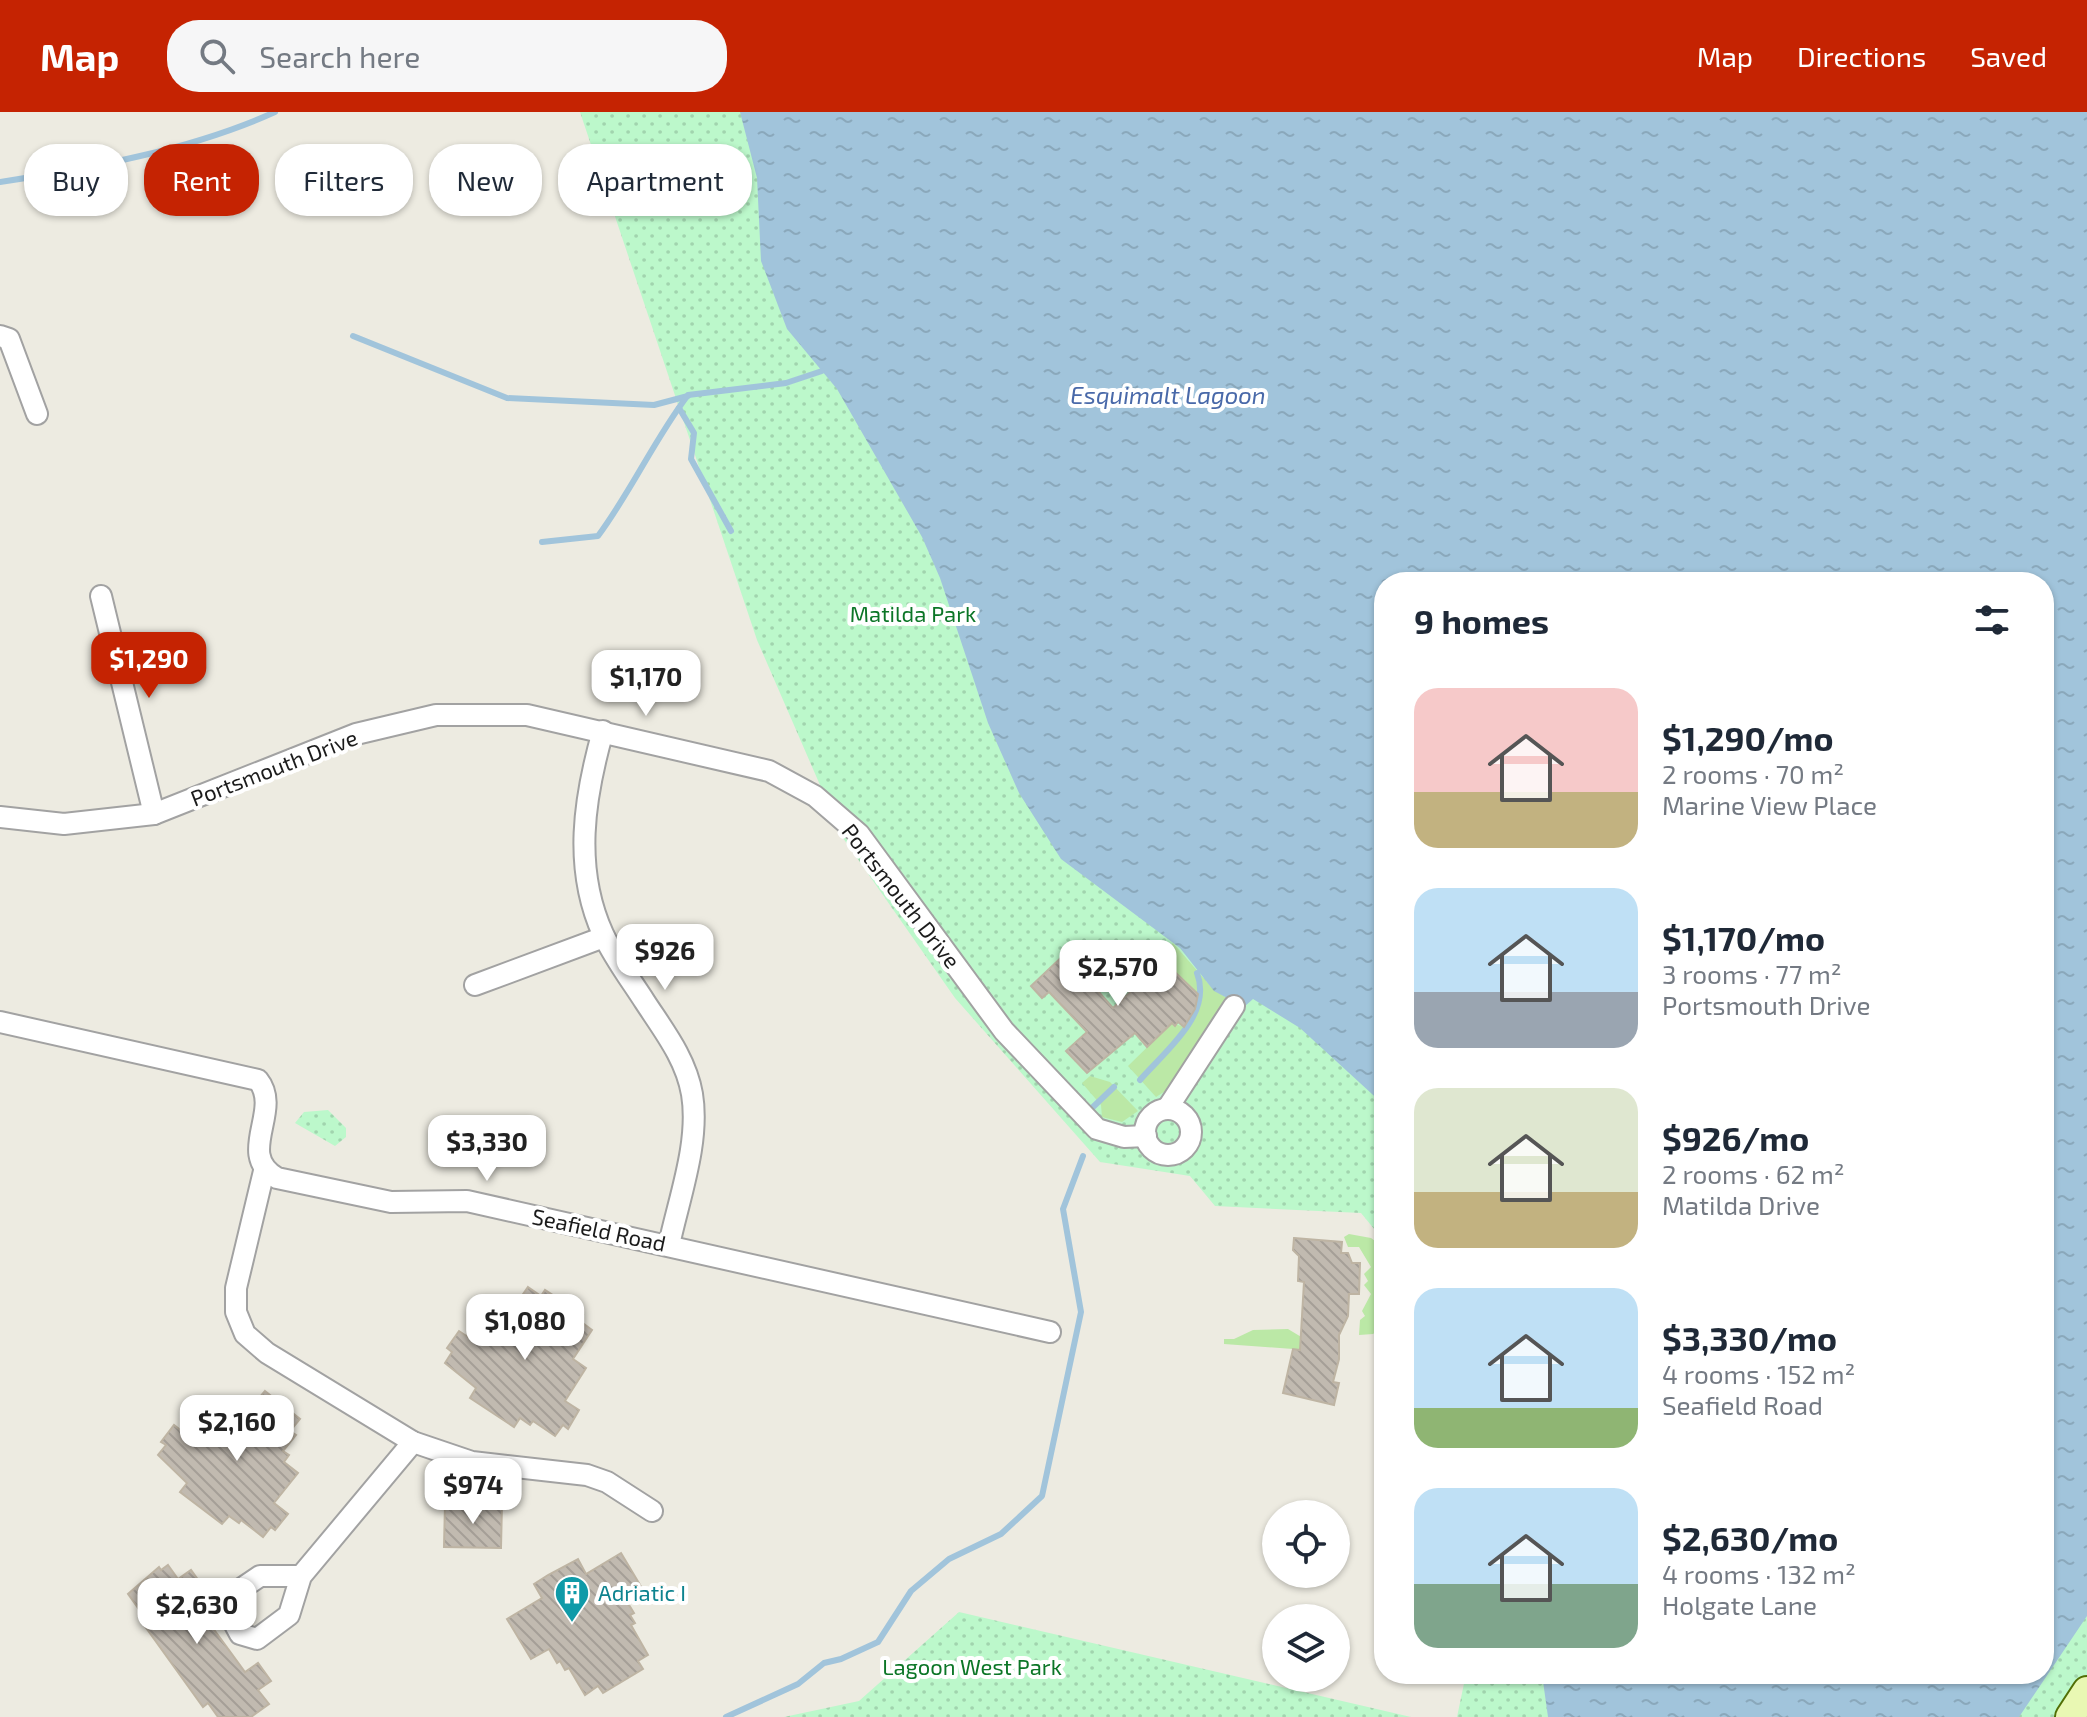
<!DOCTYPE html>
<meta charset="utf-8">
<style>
:root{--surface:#fff;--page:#f6f6f7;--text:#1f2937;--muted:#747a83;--accent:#c52302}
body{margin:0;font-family:"Exo 2",sans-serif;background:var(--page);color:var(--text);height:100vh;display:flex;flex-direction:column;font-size:30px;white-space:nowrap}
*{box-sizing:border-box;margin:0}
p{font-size:26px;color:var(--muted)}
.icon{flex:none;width:44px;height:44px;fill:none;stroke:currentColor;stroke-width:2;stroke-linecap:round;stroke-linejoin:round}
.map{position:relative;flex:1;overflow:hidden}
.details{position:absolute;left:1374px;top:460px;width:680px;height:1112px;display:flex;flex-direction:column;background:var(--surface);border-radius:32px;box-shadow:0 2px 6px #0004}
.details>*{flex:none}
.hud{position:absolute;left:24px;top:32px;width:760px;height:72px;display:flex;gap:16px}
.fabs{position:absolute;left:1262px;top:1388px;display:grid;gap:16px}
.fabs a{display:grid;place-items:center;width:88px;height:88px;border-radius:50%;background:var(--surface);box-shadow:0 2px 6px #0004;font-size:40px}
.price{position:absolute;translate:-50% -68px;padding:0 18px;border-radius:16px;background:#fff;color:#222;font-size:26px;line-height:52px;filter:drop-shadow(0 2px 4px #0008)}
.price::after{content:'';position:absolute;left:50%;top:48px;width:24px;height:18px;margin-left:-12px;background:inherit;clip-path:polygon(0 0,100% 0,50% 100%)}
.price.active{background:var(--accent);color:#fff}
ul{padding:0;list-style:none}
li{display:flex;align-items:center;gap:24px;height:200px;padding:0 40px}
li span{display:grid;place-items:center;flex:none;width:224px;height:160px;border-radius:24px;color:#555}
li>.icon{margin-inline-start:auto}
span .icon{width:96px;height:96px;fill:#fffc;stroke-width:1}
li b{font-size:34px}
h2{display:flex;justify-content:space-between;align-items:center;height:96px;padding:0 40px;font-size:34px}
.tag{padding:0 28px;border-radius:32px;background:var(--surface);box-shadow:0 2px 6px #0004;font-size:28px;line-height:72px}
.tag.active{background:var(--accent);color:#fff}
header{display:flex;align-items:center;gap:48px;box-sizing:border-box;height:112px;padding:0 40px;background:var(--accent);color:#fff}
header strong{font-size:38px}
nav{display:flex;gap:44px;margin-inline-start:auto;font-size:28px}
.search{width:560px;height:72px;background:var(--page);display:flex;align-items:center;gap:20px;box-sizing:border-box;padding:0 28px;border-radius:32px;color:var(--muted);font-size:30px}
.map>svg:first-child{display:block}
</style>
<header>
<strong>Map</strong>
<div class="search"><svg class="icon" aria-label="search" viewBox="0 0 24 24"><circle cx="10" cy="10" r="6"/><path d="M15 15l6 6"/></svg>Search here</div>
<nav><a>Map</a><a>Directions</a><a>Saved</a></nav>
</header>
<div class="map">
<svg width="2087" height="1605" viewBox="0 0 2087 1605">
<defs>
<pattern id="park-dots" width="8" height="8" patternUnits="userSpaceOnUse" patternTransform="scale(2)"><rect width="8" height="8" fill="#bcf8cb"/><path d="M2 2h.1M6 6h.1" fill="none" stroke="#a1d4ae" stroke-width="1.8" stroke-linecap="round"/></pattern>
<pattern id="water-ripples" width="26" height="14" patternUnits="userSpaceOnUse" patternTransform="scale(2)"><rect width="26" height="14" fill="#a1c4db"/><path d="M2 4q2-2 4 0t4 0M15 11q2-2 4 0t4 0" fill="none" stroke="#8aa8bb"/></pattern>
<pattern id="building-back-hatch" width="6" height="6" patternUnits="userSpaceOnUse" patternTransform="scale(2)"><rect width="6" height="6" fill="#c1bab0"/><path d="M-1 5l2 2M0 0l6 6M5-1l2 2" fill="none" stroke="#a59f97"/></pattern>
</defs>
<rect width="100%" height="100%" fill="#edebe1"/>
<g fill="url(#park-dots)">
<path d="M580 0H2087V1605H1457L1466 1562H2044V470H1384V1129L1361 1101 1215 1094 1190 1064 1100 1050 955 886 843 726 757 528Z"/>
<path d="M328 998 346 1016V1025L335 1034 295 1011 304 1000Z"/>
<path d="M959 1500 1411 1605H784L859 1589Z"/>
</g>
<g fill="#bbe8a6">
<path d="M1173 831 1214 878 1227 886 1170 976 1156 985 1128 954 1172 911 1184 915 1198 882 1159 845Z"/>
<path d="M1090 964 1110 970 1138 999 1122 1010 1102 1005 1101 993 1082 971Z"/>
<path d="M1349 1122 1371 1126 1384 1136V1213L1373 1222 1359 1223 1360 1208 1365 1204 1362 1199 1371 1182 1364 1173 1368 1169 1364 1162 1371 1155 1359 1135H1348L1344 1125Z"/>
<path d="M1288 1217 1303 1226 1306 1238 1224 1232V1227H1234L1253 1218Z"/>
</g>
<path fill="url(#water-ripples)" d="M740 0H2087V1504L2019 1605H1548L1542 1562H2044V470H1384V993L1300 916 1253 887 1244 895 1214 879 1180 836 1061 747 1019 681 988 611 940 466 922 425 837 277 787 217 761 149 757 66Z"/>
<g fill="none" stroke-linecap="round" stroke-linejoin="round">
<g stroke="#a1c4db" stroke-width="6">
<path d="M0 70C91 56 191 38 275 0"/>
<path d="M353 224 507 286 654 293 688 284"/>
<path d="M679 296 694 321 691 347 731 419"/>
<path d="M542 430 598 424C632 378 654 328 688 283L786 271 822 259"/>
<path d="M1140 968C1165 939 1213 903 1197 861"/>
<path d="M1093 995 1114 975"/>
<path d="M726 1605 798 1572 824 1551 841 1547 878 1530 911 1479 949 1447 1001 1422 1042 1384 1081 1200 1063 1097 1083 1044"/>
</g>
</g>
<g fill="url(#building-back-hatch)" stroke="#beb4a3" stroke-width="2">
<path d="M1065 842 1113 896 1138 873 1135 869 1159 845 1198 882 1195 897 1184 915 1178 910 1175 914 1172 911 1147 935 1135 921 1087 961 1066 939 1087 920 1049 880 1042 886 1031 874Z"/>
<path d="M1294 1126 1342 1130 1341 1141H1348L1352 1151H1360L1359 1182H1349L1348 1204 1339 1223V1247L1333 1270 1339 1271 1334 1293 1283 1281 1293 1237 1300 1238 1304 1170 1298 1169 1299 1144 1293 1138Z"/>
<path d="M528 1175 541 1184 545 1178 583 1203 580 1209 592 1218 573 1247 586 1256 565 1289 579 1298 568 1317 563 1313 555 1324 533 1309 530 1313 520 1306 514 1315 470 1286 476 1276 445 1251 452 1240 447 1236 459 1219 474 1229 496 1196 508 1204Z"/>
<path d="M265 1279 300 1307 290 1319 296 1323 283 1339 289 1343 284 1350 298 1361 274 1391 288 1402 275 1418 271 1415 263 1425 241 1408 239 1411 229 1404 222 1412 180 1380 187 1371 158 1343 166 1333 161 1330 174 1313 189 1325 212 1295 227 1306 232 1299 236 1302 249 1287 255 1291Z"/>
<path d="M445 1391 502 1392 501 1436 444 1435Z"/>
<path d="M621 1441 643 1478 626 1488 634 1501 630 1503 635 1511 631 1513 648 1543 638 1549 643 1557 603 1581 598 1574 585 1583 569 1556 565 1558 560 1549 557 1551 549 1537 531 1547 507 1507 542 1486 534 1472 548 1463 578 1447 586 1462Z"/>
<path d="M168 1453 178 1467 191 1458 204 1476 191 1486 245 1560 258 1551 271 1569 258 1578 269 1592 251 1605H218L208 1591 203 1595 144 1513 148 1510 128 1482 159 1455 161 1458Z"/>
</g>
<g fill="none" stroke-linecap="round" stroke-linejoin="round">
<defs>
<g id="street">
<path d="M0 224 9 227 37 302"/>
<path d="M101 484 154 702"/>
<path d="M603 619C584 686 573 756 603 822 614 846 631 868 645 890 664 919 686 947 692 982 700 1030 679 1086 669 1133"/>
<path d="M0 705 64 712 154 702 356 622 436 603H527L769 659 815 684 859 722 1004 919 1097 1017 1124 1025 1146 1024"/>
<path d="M475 873 604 825"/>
<path d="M0 910 258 968C283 999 235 1042 277 1066L391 1090 467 1089 1050 1220"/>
<path d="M1167 997 1234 894"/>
<circle cx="1168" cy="1020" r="23"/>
<path d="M264 1059 236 1176V1200L245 1222 267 1241 413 1330 472 1350 587 1363 607 1370 652 1399"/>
<path d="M301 1464H260L229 1485 226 1496 240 1522 257 1527 289 1503 301 1464 413 1330"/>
</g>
<path id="secondary" d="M2070 1605 2087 1579"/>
</defs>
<use href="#street" stroke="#a2a2a2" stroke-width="24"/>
<use href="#secondary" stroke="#526f05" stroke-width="32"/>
<use href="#street" stroke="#fff" stroke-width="20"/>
<use href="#secondary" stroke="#e9f8b3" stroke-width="28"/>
</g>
<defs>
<symbol id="building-pin" viewBox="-11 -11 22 30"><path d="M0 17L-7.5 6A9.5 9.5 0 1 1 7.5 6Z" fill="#0f9aa8" stroke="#fff"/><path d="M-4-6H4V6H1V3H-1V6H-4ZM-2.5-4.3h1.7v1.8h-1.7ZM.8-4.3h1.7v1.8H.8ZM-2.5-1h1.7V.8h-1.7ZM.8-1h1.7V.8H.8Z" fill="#fff"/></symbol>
</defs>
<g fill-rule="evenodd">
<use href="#building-pin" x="552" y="1461" width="40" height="54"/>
</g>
<g text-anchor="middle" stroke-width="8" stroke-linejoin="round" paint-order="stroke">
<g font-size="22" fill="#0c7627" stroke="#fff">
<text x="913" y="510">Matilda Park</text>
<text x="972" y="1563">Lagoon West Park</text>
</g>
<g font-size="22" fill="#1b1b1b" stroke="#fff">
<text transform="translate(274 656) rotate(-21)" y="8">Portsmouth Drive</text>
<text transform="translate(901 784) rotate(52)" y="8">Portsmouth Drive</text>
<text transform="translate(599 1118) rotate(12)" y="8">Seafield Road</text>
</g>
<g font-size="22" fill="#0d838f" stroke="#fff" text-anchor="start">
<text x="598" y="1489">Adriatic I</text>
</g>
<g font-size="24" font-style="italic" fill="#4969a9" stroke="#fff">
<text x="1168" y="292">Esquimalt Lagoon</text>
</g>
</g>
</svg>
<div class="fabs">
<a><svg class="icon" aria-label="locate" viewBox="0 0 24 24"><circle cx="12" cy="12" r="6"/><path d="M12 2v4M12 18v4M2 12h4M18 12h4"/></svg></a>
<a><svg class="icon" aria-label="layers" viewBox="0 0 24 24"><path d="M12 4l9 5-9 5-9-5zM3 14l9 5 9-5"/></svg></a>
</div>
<b class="price active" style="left:149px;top:588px">$1,290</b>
<b class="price" style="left:646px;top:606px">$1,170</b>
<b class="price" style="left:665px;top:880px">$926</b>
<b class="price" style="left:1118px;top:896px">$2,570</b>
<b class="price" style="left:487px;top:1071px">$3,330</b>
<b class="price" style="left:525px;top:1250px">$1,080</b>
<b class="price" style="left:237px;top:1351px">$2,160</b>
<b class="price" style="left:473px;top:1414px">$974</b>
<b class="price" style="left:197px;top:1534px">$2,630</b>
<div class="hud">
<a class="tag">Buy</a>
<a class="tag active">Rent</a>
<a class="tag">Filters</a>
<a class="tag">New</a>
<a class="tag">Apartment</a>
</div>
<section class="details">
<h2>9 homes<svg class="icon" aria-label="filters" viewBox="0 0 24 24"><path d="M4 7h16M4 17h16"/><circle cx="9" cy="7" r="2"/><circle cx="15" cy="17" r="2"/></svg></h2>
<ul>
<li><span style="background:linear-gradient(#f6c9c9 65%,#c2b280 0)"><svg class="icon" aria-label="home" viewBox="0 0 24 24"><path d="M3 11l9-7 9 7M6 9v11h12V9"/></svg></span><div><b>$1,290/mo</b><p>2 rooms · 70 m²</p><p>Marine View Place</p></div></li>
<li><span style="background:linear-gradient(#bfe0f5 65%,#9aa5b1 0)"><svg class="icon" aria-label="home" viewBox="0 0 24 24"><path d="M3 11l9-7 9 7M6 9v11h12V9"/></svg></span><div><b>$1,170/mo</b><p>3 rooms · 77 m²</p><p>Portsmouth Drive</p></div></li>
<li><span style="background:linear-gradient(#dfe7d0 65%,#c2b280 0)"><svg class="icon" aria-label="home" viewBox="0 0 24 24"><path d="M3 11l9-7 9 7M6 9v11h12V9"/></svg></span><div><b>$926/mo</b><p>2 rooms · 62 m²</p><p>Matilda Drive</p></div></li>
<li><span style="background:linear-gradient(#bfe0f5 75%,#8fb573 0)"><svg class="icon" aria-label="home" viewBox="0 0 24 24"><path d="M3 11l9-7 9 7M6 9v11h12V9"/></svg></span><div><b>$3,330/mo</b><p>4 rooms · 152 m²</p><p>Seafield Road</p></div></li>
<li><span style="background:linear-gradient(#bfe0f5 60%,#7fa58c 0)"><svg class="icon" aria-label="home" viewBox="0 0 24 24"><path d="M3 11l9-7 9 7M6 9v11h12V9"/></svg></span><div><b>$2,630/mo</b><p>4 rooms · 132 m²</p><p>Holgate Lane</p></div></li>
</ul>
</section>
</div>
